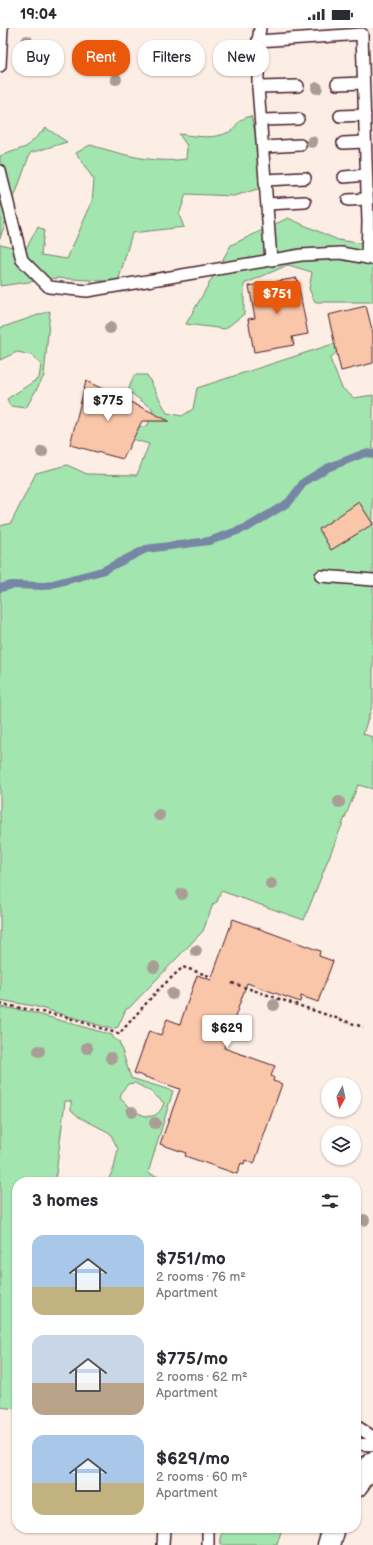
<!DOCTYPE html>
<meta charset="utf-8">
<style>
:root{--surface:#fff;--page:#f7f7f7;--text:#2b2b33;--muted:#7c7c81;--accent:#ea580c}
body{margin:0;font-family:"Balsamiq Sans",sans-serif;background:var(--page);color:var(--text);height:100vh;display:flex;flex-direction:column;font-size:15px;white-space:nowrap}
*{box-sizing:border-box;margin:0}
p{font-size:13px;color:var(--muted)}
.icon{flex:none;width:22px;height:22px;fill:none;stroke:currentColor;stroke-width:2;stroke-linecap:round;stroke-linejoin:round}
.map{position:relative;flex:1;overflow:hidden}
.details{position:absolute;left:12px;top:1149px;width:349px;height:356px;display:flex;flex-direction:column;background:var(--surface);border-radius:16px;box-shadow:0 1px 3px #0004}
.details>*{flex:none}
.banner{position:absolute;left:12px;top:12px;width:349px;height:36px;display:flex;gap:8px}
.needle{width:26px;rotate:188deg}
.fabs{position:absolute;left:321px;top:1049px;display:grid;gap:8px}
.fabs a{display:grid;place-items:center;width:40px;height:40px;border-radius:50%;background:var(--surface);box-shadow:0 1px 3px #0004;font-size:20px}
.price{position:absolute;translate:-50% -34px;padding:0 9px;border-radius:4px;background:#fff;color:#222;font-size:13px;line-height:26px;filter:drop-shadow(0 1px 2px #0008)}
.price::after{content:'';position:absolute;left:50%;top:24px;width:12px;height:9px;margin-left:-6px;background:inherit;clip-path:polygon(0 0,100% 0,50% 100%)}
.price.current{background:var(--accent);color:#fff}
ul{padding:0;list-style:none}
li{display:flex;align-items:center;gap:12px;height:100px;padding:0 20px}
li span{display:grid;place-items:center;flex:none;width:112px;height:80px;border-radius:12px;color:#555}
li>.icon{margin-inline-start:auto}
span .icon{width:48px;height:48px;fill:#fffc;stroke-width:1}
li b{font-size:17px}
h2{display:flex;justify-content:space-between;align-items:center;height:48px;padding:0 20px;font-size:17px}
.chip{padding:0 14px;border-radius:16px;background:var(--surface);box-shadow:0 1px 3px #0004;font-size:14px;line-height:36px}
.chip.current{background:var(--accent);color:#fff}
.status{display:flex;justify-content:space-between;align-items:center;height:28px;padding:0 20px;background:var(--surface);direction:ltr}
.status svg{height:11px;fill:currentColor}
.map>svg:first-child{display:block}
</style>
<div class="status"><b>19:04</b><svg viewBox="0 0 49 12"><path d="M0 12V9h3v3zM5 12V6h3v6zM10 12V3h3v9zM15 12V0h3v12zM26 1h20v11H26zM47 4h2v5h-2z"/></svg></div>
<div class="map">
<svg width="373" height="1517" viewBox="0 0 373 1517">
<rect width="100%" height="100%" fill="#fdeee5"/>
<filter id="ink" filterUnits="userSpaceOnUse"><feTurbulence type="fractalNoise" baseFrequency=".025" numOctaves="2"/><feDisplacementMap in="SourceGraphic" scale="8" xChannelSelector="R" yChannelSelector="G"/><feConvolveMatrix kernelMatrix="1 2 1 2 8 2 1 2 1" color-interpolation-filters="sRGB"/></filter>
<g filter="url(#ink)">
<g fill="#a2e5af" stroke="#76826d" fill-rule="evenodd">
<path d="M251 88 263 135 261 160 234 168 186 166 179 187 184 199 132 205 118 254 57 250 0 258V216L25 222 38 199 44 202 41 227 67 231 92 174 94 152 76 125 90 117C122 126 152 136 186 131L187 118 179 106C196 108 213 112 229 104 239 99 234 92 251 88Z"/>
<path d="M46 100 67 114 30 125 0 210V128L26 119Z"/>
<path d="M288 190 338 212 373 217V274H315L309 261 312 244 288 237 244 256V286L225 301 186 296 231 217Z"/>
<path d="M50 283 44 348 26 380 10 378 7 371 39 350 41 337 32 327 17 324 0 332V300Z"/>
<path d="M373 303V314L338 322 330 331 342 360 354 370 373 367V675L363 706 373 709V761L358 757 304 892 221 863 217 874 213 876 203 903 129 980 126 981 118 999 112 1001 34 978 0 972V498L11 495 36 445 67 437 87 446 137 447 149 416 78 396 82 379 142 399 148 397 153 381 128 363 134 347H147L167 385 182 388 193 381 197 360Z"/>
<path d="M0 979 27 983 112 1007 114 1011 119 1013 131 1050 173 1063 148 1145 173 1154H107L114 1140 118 1121 110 1105 79 1089 71 1082V1073H65L55 1154H17V1381L0 1379ZM135 1055 150 1063 164 1075C155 1101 132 1083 120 1070L122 1063 128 1056Z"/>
<path d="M223 1500H282L277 1517H220Z"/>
</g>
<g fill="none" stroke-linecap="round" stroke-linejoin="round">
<path stroke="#7786a4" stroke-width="8" d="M0 560 12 557 45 558 102 543 146 521 209 513 248 499 289 474 304 454 327 440 365 425 373 426"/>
</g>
<g fill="#f9c6a9" stroke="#4a1f2b">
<path d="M297 250 308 306 292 309 294 317 254 324 248 291 255 290 249 258Z"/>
<path d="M366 278 373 305V335L341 343 328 287Z"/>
<path d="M86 353 147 382 169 393H142L123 431 70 417Z"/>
<path d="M359 474 373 496 331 522 319 501Z"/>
<path d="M233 891 320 923 319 928 333 933 318 974 301 968 300 974 247 955 224 1020 275 1038 271 1048 274 1050 273 1053 282 1056 254 1136 245 1132 244 1136 241 1135 237 1146 185 1128 186 1125 160 1116 180 1061 134 1045 149 1003 161 1007 167 991 180 996 197 947 211 952Z"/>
</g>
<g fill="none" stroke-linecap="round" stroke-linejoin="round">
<defs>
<g id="lane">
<path d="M260 0 258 13V59L271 232"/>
<path d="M258 13 362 6 368 194 367 230"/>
<path d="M0 38 2 0"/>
<path d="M337 56 363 55"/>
<path d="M258 59 298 58"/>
<path d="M340 88 365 87"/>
<path d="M261 92 298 91"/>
<path d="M343 115 365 114"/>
<path d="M263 119 300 117"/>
<path d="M0 143 22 232 49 259 87 263 301 227 341 225 373 231"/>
<path d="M344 149 366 147"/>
<path d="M265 152 305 150"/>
<path d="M348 172 367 171"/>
<path d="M267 176 305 174"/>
<path d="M321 548 373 552"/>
<path d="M356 1398 373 1409"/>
<path d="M356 1416 373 1417"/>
<path d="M208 1500V1517"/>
<path d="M163 1517 164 1500"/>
</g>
<g id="primary">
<path d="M356 1458 373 1435"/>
<path d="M329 1517 334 1500"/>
</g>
</defs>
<use href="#lane" stroke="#4a1f2b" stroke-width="14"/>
<use href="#primary" stroke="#4a1f2b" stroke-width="25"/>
<g stroke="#4a1f2b" stroke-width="2.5" stroke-dasharray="3 3" stroke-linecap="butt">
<path d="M232 955 363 999"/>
<path d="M0 976 63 988 119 1006 158 962 183 939 212 949"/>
</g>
<use href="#lane" stroke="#fff" stroke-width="11"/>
<use href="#primary" stroke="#fff" stroke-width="22"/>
</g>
<g fill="#a99d95">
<circle cx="27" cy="13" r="6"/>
<circle cx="116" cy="51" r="6"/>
<circle cx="317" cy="60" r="6"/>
<circle cx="312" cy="114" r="6"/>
<circle cx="110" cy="300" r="6"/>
<circle cx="42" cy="424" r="6"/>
<circle cx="339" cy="774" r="6"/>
<circle cx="159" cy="787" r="6"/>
<circle cx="271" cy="856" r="6"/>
<circle cx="182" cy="866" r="6"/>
<circle cx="196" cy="923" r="6"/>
<circle cx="154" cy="939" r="6"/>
<circle cx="172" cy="966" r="6"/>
<circle cx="274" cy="977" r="6"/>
<circle cx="87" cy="1020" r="6"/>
<circle cx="39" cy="1023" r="6"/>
<circle cx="111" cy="1030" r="6"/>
<circle cx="132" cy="1084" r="6"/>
<circle cx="155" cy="1095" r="6"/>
<circle cx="364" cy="1192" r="6"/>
</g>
</g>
</svg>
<div class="fabs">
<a><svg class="needle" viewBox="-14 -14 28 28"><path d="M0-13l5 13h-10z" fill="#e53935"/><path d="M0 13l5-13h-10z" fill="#7c7c81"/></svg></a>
<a><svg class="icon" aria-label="layers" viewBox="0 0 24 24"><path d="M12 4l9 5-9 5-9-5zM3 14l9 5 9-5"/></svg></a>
</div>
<b class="price current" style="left:277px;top:287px">$751</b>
<b class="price" style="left:108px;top:394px">$775</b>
<b class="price" style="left:227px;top:1021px">$629</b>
<div class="banner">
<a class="chip">Buy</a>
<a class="chip current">Rent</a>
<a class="chip">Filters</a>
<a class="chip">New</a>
</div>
<section class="details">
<h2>3 homes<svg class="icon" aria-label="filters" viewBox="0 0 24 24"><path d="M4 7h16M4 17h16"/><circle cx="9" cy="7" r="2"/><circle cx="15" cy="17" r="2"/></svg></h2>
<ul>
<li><span style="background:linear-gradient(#a9c7e8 65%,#c2b280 0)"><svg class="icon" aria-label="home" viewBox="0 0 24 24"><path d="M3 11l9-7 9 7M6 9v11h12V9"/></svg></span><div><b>$751/mo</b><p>2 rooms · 76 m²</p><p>Apartment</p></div></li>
<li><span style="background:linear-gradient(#c9d6e8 60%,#b9a48a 0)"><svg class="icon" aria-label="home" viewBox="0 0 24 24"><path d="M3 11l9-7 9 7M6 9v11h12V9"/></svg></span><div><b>$775/mo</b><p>2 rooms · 62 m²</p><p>Apartment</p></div></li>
<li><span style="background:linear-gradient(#a9c7e8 60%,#c2b280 0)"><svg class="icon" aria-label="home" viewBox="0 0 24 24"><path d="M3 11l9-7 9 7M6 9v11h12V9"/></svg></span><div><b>$629/mo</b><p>2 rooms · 60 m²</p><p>Apartment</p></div></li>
</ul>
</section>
</div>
